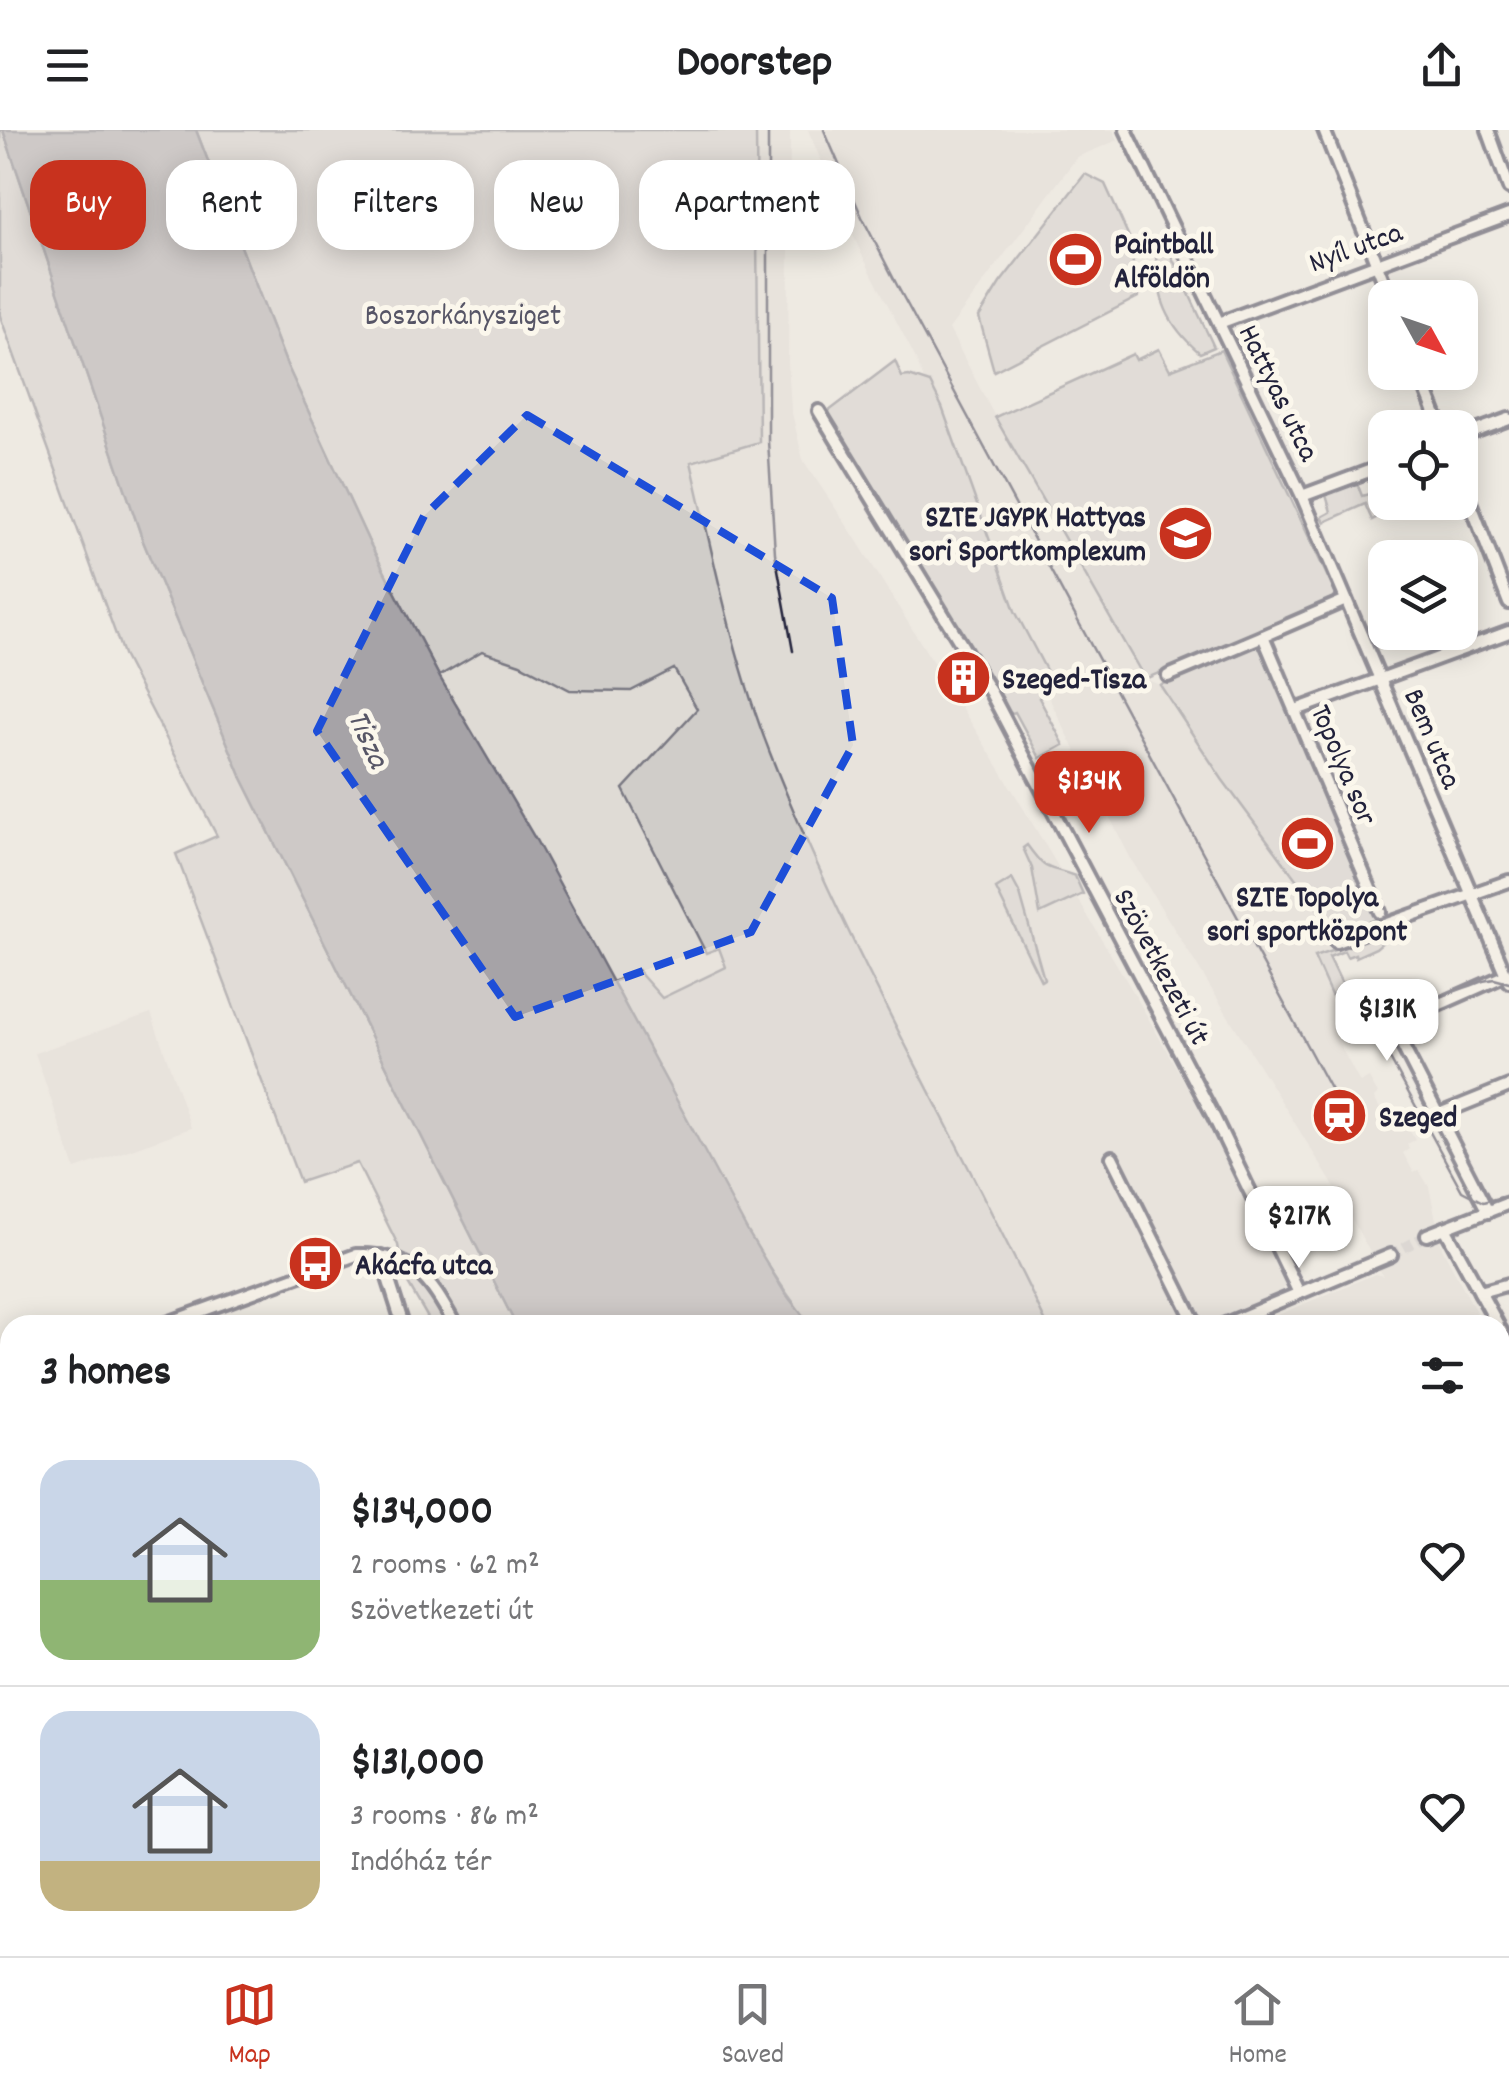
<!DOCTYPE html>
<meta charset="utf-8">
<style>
:root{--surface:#fff;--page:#f6f6f6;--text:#202124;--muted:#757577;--line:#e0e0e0;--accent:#c8321e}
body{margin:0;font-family:Dekko,sans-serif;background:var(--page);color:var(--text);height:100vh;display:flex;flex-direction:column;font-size:38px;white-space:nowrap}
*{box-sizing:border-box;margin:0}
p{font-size:32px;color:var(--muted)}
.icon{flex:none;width:55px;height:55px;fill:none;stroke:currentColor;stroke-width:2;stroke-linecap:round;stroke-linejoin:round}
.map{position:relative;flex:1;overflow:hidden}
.details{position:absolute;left:0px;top:1185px;width:1510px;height:642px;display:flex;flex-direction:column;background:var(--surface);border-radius:30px 30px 0 0;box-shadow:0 5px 25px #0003}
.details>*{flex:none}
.guide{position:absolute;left:30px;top:30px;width:1000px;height:90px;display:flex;gap:20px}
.needle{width:65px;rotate:130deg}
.buttons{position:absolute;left:1368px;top:150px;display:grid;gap:20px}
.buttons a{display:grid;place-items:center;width:110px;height:110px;border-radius:20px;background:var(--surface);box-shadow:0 5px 25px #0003;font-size:50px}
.price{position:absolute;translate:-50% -85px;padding:0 22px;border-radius:20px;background:#fff;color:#222;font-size:32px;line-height:65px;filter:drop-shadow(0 2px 5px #0008)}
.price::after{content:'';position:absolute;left:50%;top:60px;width:30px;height:22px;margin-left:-15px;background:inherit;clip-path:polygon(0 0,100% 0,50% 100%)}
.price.on{background:var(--accent);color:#fff}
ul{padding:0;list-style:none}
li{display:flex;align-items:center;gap:30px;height:250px;padding:0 40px}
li+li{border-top:2px solid var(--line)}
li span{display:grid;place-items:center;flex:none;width:280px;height:200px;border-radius:30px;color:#555}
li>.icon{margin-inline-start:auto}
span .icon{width:120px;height:120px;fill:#fffc;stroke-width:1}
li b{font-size:42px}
h2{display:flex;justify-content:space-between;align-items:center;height:120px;padding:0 40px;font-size:42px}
.chip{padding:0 35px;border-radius:30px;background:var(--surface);box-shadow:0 5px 25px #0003;font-size:35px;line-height:90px}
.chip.on{background:var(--accent);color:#fff}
header{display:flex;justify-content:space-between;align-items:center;height:130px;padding:0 40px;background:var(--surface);font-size:45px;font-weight:700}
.menu{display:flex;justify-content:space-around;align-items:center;height:140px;border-top:2px solid var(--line);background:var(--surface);font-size:28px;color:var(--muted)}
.menu a{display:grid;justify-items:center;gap:5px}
.menu .on{color:var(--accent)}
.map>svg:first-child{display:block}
</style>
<header><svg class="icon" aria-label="menu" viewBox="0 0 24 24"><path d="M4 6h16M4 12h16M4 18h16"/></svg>Doorstep<svg class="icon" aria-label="share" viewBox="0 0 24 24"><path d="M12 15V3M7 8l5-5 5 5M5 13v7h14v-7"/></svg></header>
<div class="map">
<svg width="1509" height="1826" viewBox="0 0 1509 1826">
<rect width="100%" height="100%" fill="#eeeae2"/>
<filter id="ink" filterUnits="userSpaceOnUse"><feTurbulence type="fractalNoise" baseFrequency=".01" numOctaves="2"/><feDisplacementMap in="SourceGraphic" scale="20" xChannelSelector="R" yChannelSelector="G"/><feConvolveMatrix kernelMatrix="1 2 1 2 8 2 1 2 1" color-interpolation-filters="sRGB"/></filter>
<g filter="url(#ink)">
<g fill="#dfdbd5">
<path d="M756 0H790L788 233 791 279 803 330 854 406 1001 641 1135 865 1201 981 1285 1155 1282 1163 1216 1190 1199 1184 1205 1195H1047L875 861 770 623 729 500 691 331 759 312Z"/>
<path d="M808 0H1113L1118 10 1077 27 949 199 995 287 1145 549 1160 555 1222 649 1316 776 1334 807 1338 818 1313 828 1330 866 1345 863 1359 890 1336 908 1360 953 1369 948 1378 964 1374 968 1384 986 1400 983 1415 1010 1407 1014 1409 1019 1403 1023 1414 1043 1419 1040 1429 1057 1442 1118 1483 1195H1254L1375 1144 1383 1146 1332 1053 1132 731 1052 574 915 227 861 123Z"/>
<path d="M482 521 520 534 631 561 675 538 698 579 705 822 719 817 726 837 661 868 637 840 613 852 536 710 439 546Z"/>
<path d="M151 883 191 998 75 1039 35 923Z"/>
<path d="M1500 1230 1509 1250V1826H1434L1429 1818H1500Z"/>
</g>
<g fill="#d0cdc9" stroke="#797882" stroke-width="2.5">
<path d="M0 0H3L143 411 242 648 516 1195H432L403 1145 398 1115 357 1033 300 1052 176 724 217 706 124 527 0 186Z"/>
<path d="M196 0H756L759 312 691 332C714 430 733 529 770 623 848 822 956 1003 1047 1195H810C731 1092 674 966 613 852L637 840 662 868 726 837 719 818 706 823 623 659 697 579 674 539 631 561 570 560 520 534 482 521 439 546 368 410 286 233Z"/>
<path d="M1085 44 1105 54 1129 107 1138 167 994 241 979 187 1000 153Z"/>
<path d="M1169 121 1214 217 1200 223C1166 194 1157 168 1156 124Z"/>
<path d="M1159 219 1170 240 1221 220 1337 467 1145 549 995 287 1133 224 1136 230Z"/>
<path d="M895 231 902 247 909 246 930 253 942 277 1015 481 1055 557 1039 568 1064 615 1040 628 1015 582 1006 585 920 433 830 291 829 281Z"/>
<path d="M1357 353 1362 366 1372 363 1382 385 1372 390 1365 374 1325 392 1322 387 1331 382 1326 365Z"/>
<path d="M1256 512 1275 546 1378 791 1334 807 1316 776 1222 649 1160 555Z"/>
<path d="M1027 715C1048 744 1046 735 1075 746L1083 764 1040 784 1032 738 1023 718Z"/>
<path d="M1012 749 1020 764 1044 849 1041 851 996 759Z"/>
<path d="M1389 801 1391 805 1376 818 1356 827 1355 824 1347 827 1344 821 1329 827 1344 858 1331 865 1314 827Z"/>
<path d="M10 1489V1818H105L86 1826H0V1493Z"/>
<path d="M144 1818H481L484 1826H120Z"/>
<path d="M779 1818H998L1004 1826H791L786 1818Z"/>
</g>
<g fill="#a6a3a7" stroke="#716f7c" stroke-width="2.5">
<path d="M3 0H196L286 233 368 410 439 546 536 710 748 1102 785 1163 810 1195H516L242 648 143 411Z"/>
<path d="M998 1818H1312L1320 1826H1005Z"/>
</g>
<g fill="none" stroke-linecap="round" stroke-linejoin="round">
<g stroke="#a6a3a7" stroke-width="9">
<path d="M0 1805 10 1815"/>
<path d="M17 1818 32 1823 55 1818"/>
<path d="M2 1826 11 1818"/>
</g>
<path stroke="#c5c2c1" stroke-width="10" stroke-dasharray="10 5" stroke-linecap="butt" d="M1391 1125 1427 1105"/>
<defs>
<g id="minor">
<path d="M1126 0 1302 366 1509 852"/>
<path d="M1324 0 1390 168"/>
<path d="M1488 0 1509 58"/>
<path d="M1219 193 1509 85"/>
<path d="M1419 242 1441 298"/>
<path d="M819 281 991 563 1214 987 1299 1163"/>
<path d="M1460 307 1509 289"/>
<path d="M1460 346 1509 473"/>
<path d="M1302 366 1385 335"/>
<path d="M1346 470 1263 506 1380 782"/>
<path d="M1168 546 1263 506"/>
<path d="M1296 580 1509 502"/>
<path d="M1336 812 1509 751"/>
<path d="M1437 985 1509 956"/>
<path d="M1112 1027 1196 1195"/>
<path d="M1488 1082 1396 903 1399 895 1411 887 1506 845"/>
<path d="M1445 1098 1498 1195"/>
<path d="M1427 1105 1509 1073"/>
<path d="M381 1126 403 1195"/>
<path d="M1480 1162 1509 1154"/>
<path d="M162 1195 356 1125C413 1123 430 1149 455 1195"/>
<path d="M1223 1195 1391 1125"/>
<path d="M1500 1199 1509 1216"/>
<path d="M0 1255 10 1251"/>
<path d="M1500 1349 1509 1347"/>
<path d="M798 1818 804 1826"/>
<path d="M96 1826 121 1818"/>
</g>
</defs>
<use href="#minor" stroke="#22223b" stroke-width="18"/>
<use href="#minor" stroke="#fbf7ec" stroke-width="10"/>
<path stroke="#22223b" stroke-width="2.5" d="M1509 853 1494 849 1483 851C1463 859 1409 876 1395 890 1384 900 1384 913 1389 927L1462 1061 1483 1072 1509 1065"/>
<g stroke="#22223b" stroke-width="2.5">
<path d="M768 0V311L775 423 793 521"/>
<path d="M824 0 862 87 899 159 1334 966"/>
</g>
</g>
</g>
<path d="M0 0H1509V1826H0ZM527 285 832 468 853 615 751 802 515 887 317 601 424 386Z" fill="#eeeae2" fill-opacity=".55" fill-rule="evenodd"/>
<path fill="none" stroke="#1d4ed8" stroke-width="8" stroke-dasharray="20 12" stroke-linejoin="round" d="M527 285 832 468 853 615 751 802 515 887 317 601 424 386Z"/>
<defs>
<symbol id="stadium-disc" viewBox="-11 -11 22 22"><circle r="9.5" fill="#c8321e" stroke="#fbf7ec"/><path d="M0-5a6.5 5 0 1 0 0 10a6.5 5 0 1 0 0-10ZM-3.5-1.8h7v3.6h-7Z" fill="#fff"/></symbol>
<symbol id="university-disc" viewBox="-11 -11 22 22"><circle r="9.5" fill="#c8321e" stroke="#fbf7ec"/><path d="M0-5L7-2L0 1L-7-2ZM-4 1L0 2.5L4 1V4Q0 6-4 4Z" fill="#fff"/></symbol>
<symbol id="building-disc" viewBox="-11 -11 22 22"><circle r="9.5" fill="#c8321e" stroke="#fbf7ec"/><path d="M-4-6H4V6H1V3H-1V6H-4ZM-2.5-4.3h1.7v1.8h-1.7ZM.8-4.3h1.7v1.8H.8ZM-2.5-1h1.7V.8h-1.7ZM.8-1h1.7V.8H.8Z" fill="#fff"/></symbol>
<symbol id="station-disc" viewBox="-11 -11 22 22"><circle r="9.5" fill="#c8321e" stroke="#fbf7ec"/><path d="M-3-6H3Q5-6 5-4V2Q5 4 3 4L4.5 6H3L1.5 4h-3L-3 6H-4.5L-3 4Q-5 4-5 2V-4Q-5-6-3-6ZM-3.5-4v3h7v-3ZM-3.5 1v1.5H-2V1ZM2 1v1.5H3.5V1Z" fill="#fff"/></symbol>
<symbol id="bus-disc" viewBox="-11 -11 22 22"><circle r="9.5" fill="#c8321e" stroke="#fbf7ec"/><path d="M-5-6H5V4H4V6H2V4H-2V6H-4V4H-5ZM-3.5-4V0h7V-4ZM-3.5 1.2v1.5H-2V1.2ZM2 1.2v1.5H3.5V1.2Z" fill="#fff"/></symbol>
</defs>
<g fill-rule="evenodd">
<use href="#stadium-disc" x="1044" y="98" width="63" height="63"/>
<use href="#university-disc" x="1154" y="372" width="63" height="63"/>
<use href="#building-disc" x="932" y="516" width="63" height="63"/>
<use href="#stadium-disc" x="1276" y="682" width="63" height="63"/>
<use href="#station-disc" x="1308" y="954" width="63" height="63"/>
<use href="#bus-disc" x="284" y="1102" width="63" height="63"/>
</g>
<g text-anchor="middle" stroke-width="10" stroke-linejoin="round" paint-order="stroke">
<g font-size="30" font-weight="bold" fill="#22223b" stroke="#fbf7ec" text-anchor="start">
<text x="1114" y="123">Paintball<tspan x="1114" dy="34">Alföldön</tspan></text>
<text x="1146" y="396" text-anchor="end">SZTE JGYPK Hattyas<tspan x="1146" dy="34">sori Sportkomplexum</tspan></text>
<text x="1002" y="558">Szeged-Tisza</text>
<text x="1307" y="776" text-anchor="middle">SZTE Topolya<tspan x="1307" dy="34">sori sportközpont</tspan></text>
<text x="1379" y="996">Szeged</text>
<text x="355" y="1144">Akácfa utca</text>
</g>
<g font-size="30" fill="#22223b" stroke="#fbf7ec">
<text transform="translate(1355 116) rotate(-20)" y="10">Nyíl utca</text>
<text transform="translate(1280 262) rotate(64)" y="10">Hattyas utca</text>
<text transform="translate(1434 608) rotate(67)" y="10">Bem utca</text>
<text transform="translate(1345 634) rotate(67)" y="10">Topolya sor</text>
<text transform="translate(1163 836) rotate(62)" y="10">Szövetkezeti út</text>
</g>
<g font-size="30" fill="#565566" stroke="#fbf7ec">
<text x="463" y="194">Boszorkánysziget</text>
</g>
<g font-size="32" font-style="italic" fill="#575666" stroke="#fbf7ec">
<text transform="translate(370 608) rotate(66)" y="11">Tisza</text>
</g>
</g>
</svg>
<div class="buttons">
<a><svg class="needle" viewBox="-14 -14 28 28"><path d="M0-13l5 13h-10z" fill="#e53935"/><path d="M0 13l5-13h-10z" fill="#757577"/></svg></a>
<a><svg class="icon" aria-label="locate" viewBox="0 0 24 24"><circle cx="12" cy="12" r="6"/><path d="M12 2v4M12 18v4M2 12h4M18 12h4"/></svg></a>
<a><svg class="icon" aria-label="layers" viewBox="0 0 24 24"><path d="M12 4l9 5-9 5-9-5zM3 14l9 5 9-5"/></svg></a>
</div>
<b class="price on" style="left:1089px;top:706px">$134K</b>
<b class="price" style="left:1387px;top:934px">$131K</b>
<b class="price" style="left:1299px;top:1141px">$217K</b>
<div class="guide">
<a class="chip on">Buy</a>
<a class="chip">Rent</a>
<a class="chip">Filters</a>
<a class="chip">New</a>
<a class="chip">Apartment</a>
</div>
<section class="details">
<h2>3 homes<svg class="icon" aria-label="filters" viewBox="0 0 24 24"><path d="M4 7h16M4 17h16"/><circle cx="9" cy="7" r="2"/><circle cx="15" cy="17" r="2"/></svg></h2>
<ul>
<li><span style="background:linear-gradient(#c9d6e8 60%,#8fb573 0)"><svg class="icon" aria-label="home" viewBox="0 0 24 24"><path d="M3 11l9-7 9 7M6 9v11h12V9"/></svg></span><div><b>$134,000</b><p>2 rooms · 62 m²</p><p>Szövetkezeti út</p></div><svg class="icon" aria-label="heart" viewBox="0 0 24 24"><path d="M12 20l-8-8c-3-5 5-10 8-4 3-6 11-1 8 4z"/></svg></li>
<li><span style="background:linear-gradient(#c9d6e8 75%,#c2b280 0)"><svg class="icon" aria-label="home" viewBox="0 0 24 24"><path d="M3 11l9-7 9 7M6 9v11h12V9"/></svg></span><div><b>$131,000</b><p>3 rooms · 86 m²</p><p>Indóház tér</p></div><svg class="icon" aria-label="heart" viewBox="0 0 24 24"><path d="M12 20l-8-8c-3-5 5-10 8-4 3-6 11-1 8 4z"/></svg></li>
</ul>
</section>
</div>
<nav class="menu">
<a class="on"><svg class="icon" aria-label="map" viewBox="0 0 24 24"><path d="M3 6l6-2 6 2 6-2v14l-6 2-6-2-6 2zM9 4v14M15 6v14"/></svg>Map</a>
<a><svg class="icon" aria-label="saved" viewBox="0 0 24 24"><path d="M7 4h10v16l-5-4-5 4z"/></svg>Saved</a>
<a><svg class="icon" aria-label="home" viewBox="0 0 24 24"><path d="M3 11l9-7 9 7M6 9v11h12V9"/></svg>Home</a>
</nav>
